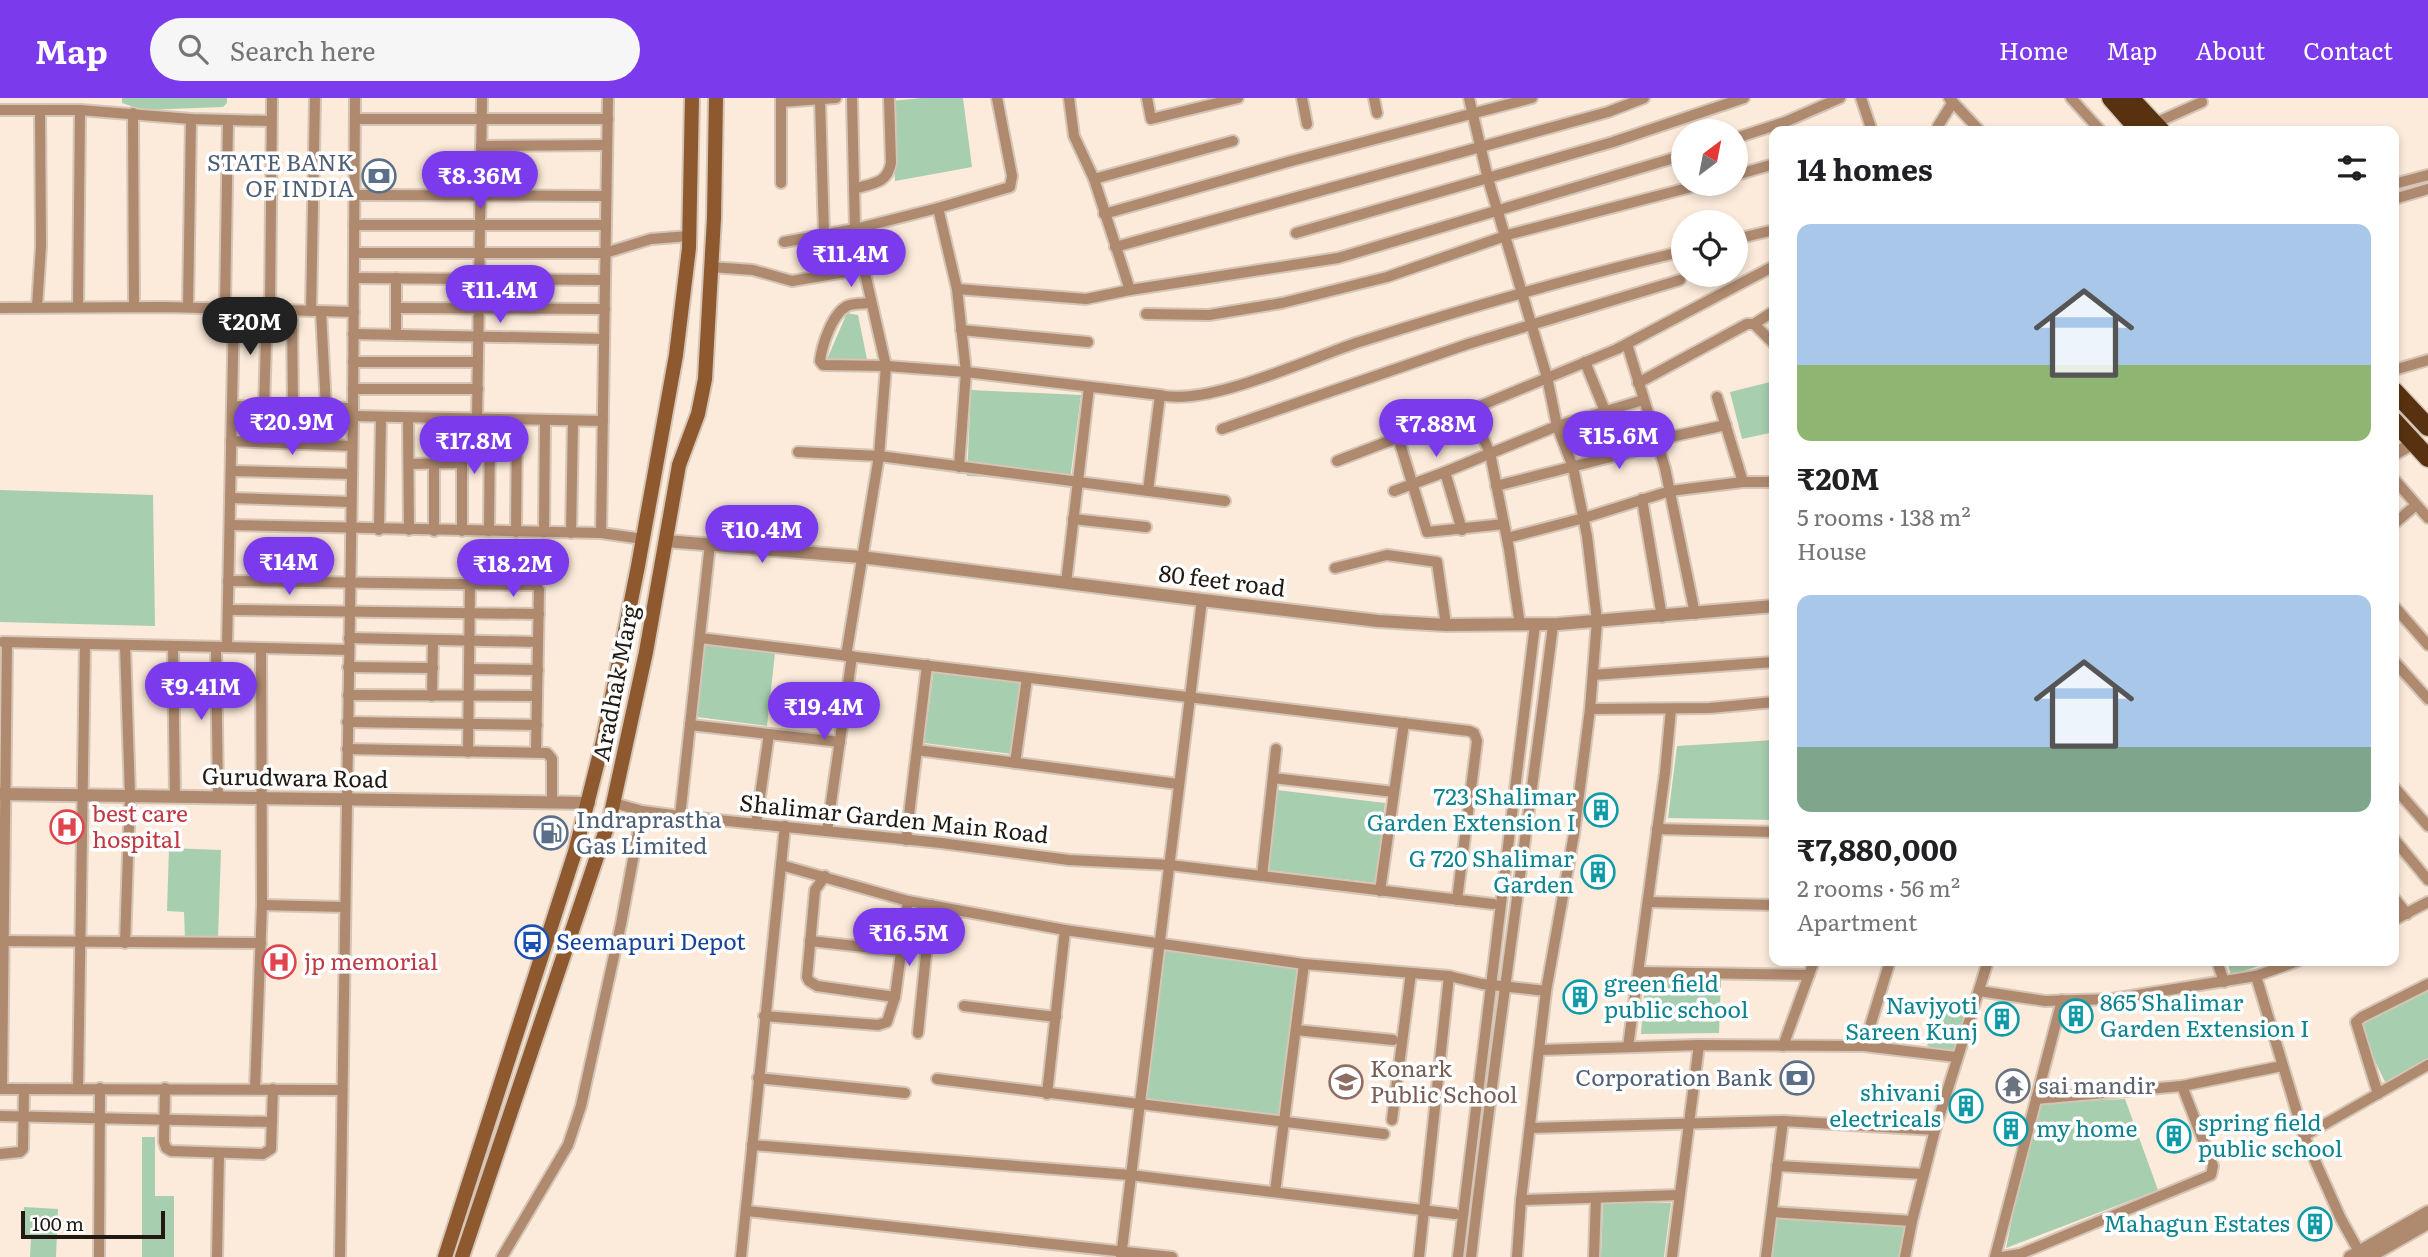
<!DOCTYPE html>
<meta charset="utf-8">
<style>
:root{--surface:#fff;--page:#f6f6f6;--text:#202124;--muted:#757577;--accent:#7c3aed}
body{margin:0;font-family:Literata,serif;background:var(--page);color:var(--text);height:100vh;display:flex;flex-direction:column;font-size:26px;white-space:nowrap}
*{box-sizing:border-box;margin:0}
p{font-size:23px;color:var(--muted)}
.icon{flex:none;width:38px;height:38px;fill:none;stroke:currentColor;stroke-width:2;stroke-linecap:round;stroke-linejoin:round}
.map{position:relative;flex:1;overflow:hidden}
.details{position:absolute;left:1769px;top:28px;width:630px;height:840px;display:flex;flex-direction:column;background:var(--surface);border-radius:14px;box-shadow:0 4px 10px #0003}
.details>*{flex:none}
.needle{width:46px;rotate:32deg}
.tools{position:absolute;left:1671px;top:21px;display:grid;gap:14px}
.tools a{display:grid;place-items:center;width:77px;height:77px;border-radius:50%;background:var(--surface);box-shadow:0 4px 10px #0003;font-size:35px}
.scale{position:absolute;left:21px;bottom:18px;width:144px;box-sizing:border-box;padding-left:7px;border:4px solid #211a12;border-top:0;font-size:19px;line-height:24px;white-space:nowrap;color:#211a12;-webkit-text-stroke:5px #fff;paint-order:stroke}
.price{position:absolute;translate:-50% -60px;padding:0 16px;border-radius:24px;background:var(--accent);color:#fff;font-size:23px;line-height:46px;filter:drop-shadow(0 2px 4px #0008)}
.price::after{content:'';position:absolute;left:50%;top:42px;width:21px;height:16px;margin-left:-10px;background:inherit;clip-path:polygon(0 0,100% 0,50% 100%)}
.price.active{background:#222;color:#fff}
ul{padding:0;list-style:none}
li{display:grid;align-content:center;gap:14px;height:371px;padding:0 28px}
li span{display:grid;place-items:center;height:217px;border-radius:14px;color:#555}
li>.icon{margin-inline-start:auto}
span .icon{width:126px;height:126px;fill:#fffc;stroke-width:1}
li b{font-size:30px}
h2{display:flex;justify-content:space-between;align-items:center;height:84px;padding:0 28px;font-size:30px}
header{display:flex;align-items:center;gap:42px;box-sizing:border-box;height:98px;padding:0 35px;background:var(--accent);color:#fff}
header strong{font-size:33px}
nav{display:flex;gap:38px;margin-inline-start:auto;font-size:24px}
.search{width:490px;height:63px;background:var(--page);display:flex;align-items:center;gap:18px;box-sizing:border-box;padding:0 24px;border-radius:38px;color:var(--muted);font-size:26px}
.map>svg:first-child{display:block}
</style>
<header>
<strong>Map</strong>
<div class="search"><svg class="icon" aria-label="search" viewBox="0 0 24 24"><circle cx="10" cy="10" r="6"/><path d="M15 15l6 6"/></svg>Search here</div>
<nav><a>Home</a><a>Map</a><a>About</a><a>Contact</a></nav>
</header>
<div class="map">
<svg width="2428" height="1159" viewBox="0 0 2428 1159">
<rect width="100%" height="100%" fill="#fcebda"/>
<g fill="#a7ceae">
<path d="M122 0H227V5L223 9 143 12 122 5Z"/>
<path d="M922 0H963L972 69 895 83 891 3Z"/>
<path d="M847 215 858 217 869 271 825 266Z"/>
<path d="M1774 283V334L1742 341 1730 294Z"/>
<path d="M971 292 1081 297 1070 382 967 378Z"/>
<path d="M0 392 153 397 155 528 0 524Z"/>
<path d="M705 547 775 555 767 628 697 619Z"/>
<path d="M934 570 1021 582 1012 656 924 645Z"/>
<path d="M1774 642V722L1668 720 1677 648Z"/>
<path d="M1277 692 1385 705 1376 785 1268 772Z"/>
<path d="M169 750 221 752 218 841H185L184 814 167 813Z"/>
<path d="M1158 847 1304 866 1284 1024 1138 1007Z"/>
<path d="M2227 863H2274L2231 877Z"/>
<path d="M1721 880 1719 935 1641 936 1645 882Z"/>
<path d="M2428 886V967L2388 990 2355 922Z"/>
<path d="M1942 910 1967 919 1955 955 1927 948Z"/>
<path d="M2125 1001 2158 1092 2006 1150 2036 1005Z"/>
<path d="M142 1039H155V1098H174V1159H142Z"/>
<path d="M1603 1105H1671L1664 1159H1601Z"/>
<path d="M24 1109 58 1111 56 1159H30L31 1139H22Z"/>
<path d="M1772 1114 1912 1123 1905 1159H1766Z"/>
</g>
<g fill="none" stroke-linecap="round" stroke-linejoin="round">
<defs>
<g id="minor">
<path d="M781 0V85"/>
<path d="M1069 0 1074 38 1094 81 1130 192"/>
<path d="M1147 0 1151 21 1238 0"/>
<path d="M1302 0 1307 26"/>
<path d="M1374 0 1377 15"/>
<path d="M1469 0 1488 81 1547 279 1557 328 1573 369 1587 438 1597 523 1590 611 1574 736 1546 893 1521 1102 1517 1159"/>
<path d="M1861 0 1872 33"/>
<path d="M1949 0 1980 33"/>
<path d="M2071 0 2101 33"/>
<path d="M820 2 824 136"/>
<path d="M781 4 836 0"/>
<path d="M0 12H80L191 21 270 23"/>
<path d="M133 15 134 209"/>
<path d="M355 21H608"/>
<path d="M2153 26 2202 4"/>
<path d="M1939 33 1938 28 1953 4"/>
<path d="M1736 40 1785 24 1840 0"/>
<path d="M481 48 607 47"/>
<path d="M1736 77 1774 66"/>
<path d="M1094 81 1233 43"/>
<path d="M2394 86 2428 77"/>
<path d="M854 91C873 85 887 86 891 65L889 0"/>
<path d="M354 97 606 98"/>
<path d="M2394 101 2428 91"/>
<path d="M938 110 957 191 966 274 959 369"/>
<path d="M1104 116 1295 62 1532 0"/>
<path d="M354 127H606"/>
<path d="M1296 135 1613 44 1744 0"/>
<path d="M1736 141 1774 132"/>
<path d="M784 144 855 131 938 110 1010 89 1012 78 997 0"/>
<path d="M1115 149 1608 14 1644 0"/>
<path d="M354 155H605L651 141 689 138"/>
<path d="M711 169 753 172 792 183 863 171"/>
<path d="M354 180 605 182"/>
<path d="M957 191 1086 201 1130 192 1338 160 1684 57"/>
<path d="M870 205C863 206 854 205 847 208 832 216 822 247 820 263L823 267 886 268 966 274 1160 297 1148 393"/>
<path d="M37 209 41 148 40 12"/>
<path d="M78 209 80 12"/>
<path d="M188 209 191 21"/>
<path d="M225 209 228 23"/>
<path d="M0 210 165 209 354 214"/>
<path d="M396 210 605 211"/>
<path d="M270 211 272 0"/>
<path d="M292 213 293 310"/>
<path d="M311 213 315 0"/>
<path d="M321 214 326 310"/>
<path d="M1146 216 1209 217 1282 205 1387 179 1511 136 1703 86"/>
<path d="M1754 226 1774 213"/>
<path d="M961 232 1088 244"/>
<path d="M353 236 604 241"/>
<path d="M396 237V180"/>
<path d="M1627 246 1665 370 1695 516"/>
<path d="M353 264H478"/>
<path d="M1585 264 1605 313"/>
<path d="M2394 272 2428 262"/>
<path d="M1638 285 1747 226H1754L1774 246"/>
<path d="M353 291H478"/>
<path d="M1160 297C1208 309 1310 260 1359 244 1466 210 1574 179 1684 153"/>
<path d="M1717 299 1743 384H1774"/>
<path d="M232 308 353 310"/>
<path d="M264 309 267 211"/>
<path d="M353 318 603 323"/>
<path d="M408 320 409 432"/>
<path d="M462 321V433"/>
<path d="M477 321 482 0"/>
<path d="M1222 331 1468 246 1680 182"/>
<path d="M1399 342 1427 434 1504 426"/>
<path d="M1656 342 1726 327"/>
<path d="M231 343 352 348"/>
<path d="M798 354 879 358 1225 403"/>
<path d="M1337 363 1470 312"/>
<path d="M434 365V433"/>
<path d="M409 366 462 365"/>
<path d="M231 373 352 376"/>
<path d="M1445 374 1462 432"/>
<path d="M2394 381 2428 420"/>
<path d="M1496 388 1658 347"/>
<path d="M1394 393 1445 374 1557 328 1643 302"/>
<path d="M230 400 351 404"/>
<path d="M1642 401 1662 519"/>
<path d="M1073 421 1146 429"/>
<path d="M2394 426 2416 407"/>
<path d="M230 427 601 435 643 441"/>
<path d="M379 432 381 320"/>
<path d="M489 433 490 322"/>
<path d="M516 434 517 322"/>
<path d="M544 434 545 323"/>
<path d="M571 435 573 323"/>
<path d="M601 435 608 0"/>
<path d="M1507 440 1584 420 1670 393 1743 384"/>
<path d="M1335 470 1387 457 1437 464 1446 527"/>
<path d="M228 483 536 487 539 492 536 654"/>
<path d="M1066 485 1089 289"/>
<path d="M2394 508 2428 547"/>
<path d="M228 512 539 516"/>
<path d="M1520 527 1509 451 1490 355 1470 312 1617 251 1774 168"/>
<path d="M349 540 538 544"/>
<path d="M700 540 1469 633 1474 635 1477 643 1457 802"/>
<path d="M3 544 349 552"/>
<path d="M173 548 175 699"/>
<path d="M216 549 218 700"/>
<path d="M227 549 234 210"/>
<path d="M846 558 879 358 886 268 855 131 852 0"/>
<path d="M2394 563 2428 601"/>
<path d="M348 569 433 570"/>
<path d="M469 571 538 572"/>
<path d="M1593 577 1774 564"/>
<path d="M348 597 537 598"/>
<path d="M432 598 433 542"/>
<path d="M1590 611 1710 610 1774 604"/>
<path d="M347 624 537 627"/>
<path d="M690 627 840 644"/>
<path d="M347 651 547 655 552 661V704"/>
<path d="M917 652 1178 686"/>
<path d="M468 654 470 485"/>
<path d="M1015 665 1027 580"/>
<path d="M1273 680 1394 694"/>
<path d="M2394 689 2428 728"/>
<path d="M614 705 642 713 680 718 941 745 1069 762 1170 767 1493 806"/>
<path d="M680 718 710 446"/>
<path d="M756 726 769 636"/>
<path d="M1657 731 1774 734"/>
<path d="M827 733 852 558"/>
<path d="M2394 741 2428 782"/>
<path d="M906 742 927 567"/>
<path d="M781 767 908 803 1065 832 1304 866 1449 878 1482 886 1546 893"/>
<path d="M825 778 815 792 807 879 809 883 817 888 895 899"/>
<path d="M1262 778 1276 651"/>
<path d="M1380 793 1404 625"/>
<path d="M2394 800 2407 816"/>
<path d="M1648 804 1774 807"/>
<path d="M262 807 344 809"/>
<path d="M2394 822 2428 804"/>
<path d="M0 843 261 845"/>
<path d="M810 843 900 853"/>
<path d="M125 845 130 698 125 547"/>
<path d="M2217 863 2224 884"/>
<path d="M1639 874 1809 877"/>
<path d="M2256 878 2304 1038 2341 1121 2362 1159"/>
<path d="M1979 893 2045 903 2112 901 2256 878 2298 863"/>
<path d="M964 908 1056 919"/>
<path d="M764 918 878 927 887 924 895 899 908 803"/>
<path d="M1296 932 1393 942"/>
<path d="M918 935 931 807"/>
<path d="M1783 948 1814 863"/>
<path d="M1864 948 1890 863"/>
<path d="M1628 949 1665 675 1671 611"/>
<path d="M1540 952 1699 947 1864 948 1956 959"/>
<path d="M758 980 905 995"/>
<path d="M937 981 1384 1036"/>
<path d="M165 990 164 1044 166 1050 171 1053 263 1056 271 1051 273 991"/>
<path d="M0 991 342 992"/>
<path d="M2 991 7 544"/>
<path d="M78 991 85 546"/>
<path d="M255 991 262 807 261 550"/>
<path d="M1047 996 1065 832"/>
<path d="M2378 996 2356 924 2362 919 2428 886"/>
<path d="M2036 1001 2182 988 2282 968"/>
<path d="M0 1018 272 1024"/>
<path d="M1392 1022 1411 875"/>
<path d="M1530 1030 1783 1023 1935 1032"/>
<path d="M2304 1038 2428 967"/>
<path d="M752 1047 1130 1077 1455 1116"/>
<path d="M0 1056 20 1054 23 1051 24 991"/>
<path d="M1777 1068 1923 1076"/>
<path d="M1275 1094 1304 866"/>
<path d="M1521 1102 1679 1097"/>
<path d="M747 1113 1172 1159"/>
<path d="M1772 1114 1912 1123"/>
<path d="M99 1159 100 990"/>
<path d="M217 1159 219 1056"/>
<path d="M340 1159 353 318 355 0"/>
<path d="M502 1159 568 1047 581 1008 621 826 642 713"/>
<path d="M741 1159 785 728"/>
<path d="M1121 1159 1202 502"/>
<path d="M1419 1159 1449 878"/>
<path d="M1458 1159 1535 527"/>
<path d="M1471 1159C1495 948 1527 738 1553 527"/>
<path d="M1594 1159 1596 1100"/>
<path d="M1672 1159 1699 947"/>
<path d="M1766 1159 1783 1023"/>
<path d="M1905 1159 1912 1123 1935 1032 1988 863"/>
<path d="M1995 1159 2062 902"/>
<path d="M2002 1159 2020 1156 2211 1077 2213 1068 2182 988"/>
</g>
<g id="tertiary">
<path d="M2394 356 2414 345"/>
<path d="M666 443 861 459 1202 502 1378 523 1446 527 1558 526 1774 508"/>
<path d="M0 696 589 705"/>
<path d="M2350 1159 2428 1114"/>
<path d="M2369 1159 2428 1125"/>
</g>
<g id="secondary">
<path d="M445 1159 575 754 603 643 638 468 676 257 689 150 692 0"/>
<path d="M462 1159 610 720 646 554 679 367 698 316 705 281 714 120 716 0"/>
</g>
<g id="trunk">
<path d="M2111 0 2140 33"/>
<path d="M2130 0 2161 33"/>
<path d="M2394 293 2428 329"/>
<path d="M2394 323 2428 360"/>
</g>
</defs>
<use href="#minor" stroke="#d5c5b6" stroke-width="14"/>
<use href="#tertiary" stroke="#d5c5b6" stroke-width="16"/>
<use href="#secondary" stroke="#d5c5b6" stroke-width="18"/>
<use href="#trunk" stroke="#d5c5b6" stroke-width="21"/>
<use href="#minor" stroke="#af8a6f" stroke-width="10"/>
<use href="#tertiary" stroke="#af8a6f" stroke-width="12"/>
<use href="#secondary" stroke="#8e592f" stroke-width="14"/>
<use href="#trunk" stroke="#583210" stroke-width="18"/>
</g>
<defs>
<symbol id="bank-ring" viewBox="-11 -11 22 22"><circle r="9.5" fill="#fff" stroke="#5c6f8a" stroke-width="1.5"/><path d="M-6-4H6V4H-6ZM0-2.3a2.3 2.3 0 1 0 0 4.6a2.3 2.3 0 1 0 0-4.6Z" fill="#5c6f8a"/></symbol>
<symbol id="building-ring" viewBox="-11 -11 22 22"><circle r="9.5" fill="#fff" stroke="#0f9aa8" stroke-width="1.5"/><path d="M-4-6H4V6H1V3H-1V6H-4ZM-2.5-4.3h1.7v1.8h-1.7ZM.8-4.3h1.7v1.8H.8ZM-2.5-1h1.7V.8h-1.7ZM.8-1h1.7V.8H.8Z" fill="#0f9aa8"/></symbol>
<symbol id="hospital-ring" viewBox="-11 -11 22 22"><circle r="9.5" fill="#fff" stroke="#e0444e" stroke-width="1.5"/><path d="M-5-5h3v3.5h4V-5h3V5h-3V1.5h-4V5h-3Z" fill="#e0444e"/></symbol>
<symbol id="fuel-ring" viewBox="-11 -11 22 22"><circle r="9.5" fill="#fff" stroke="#5c6f8a" stroke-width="1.5"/><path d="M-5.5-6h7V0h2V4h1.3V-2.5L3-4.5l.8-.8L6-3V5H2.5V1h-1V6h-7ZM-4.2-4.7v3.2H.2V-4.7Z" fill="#5c6f8a"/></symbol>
<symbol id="bus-ring" viewBox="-11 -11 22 22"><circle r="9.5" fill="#fff" stroke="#1a4fb4" stroke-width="1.5"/><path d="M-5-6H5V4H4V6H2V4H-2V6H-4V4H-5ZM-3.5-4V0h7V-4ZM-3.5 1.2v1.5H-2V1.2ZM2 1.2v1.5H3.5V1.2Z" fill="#1a4fb4"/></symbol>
<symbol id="school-ring" viewBox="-11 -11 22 22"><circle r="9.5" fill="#fff" stroke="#8d6e63" stroke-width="1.5"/><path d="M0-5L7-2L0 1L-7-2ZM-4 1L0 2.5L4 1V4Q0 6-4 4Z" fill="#8d6e63"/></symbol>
<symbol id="temple-ring" viewBox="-11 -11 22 22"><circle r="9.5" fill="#fff" stroke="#6b7280" stroke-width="1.5"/><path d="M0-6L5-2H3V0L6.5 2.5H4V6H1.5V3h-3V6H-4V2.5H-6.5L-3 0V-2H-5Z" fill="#6b7280"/></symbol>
</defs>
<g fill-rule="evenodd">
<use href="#bank-ring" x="360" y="59" width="38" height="38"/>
<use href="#building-ring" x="1582" y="693" width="38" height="38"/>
<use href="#hospital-ring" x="48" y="710" width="38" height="38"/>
<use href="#fuel-ring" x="532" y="716" width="38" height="38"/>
<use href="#building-ring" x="1579" y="755" width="38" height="38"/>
<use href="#bus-ring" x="513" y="825" width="38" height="38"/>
<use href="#hospital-ring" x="260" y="845" width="38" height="38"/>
<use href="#building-ring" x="1561" y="880" width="38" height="38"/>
<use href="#building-ring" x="2057" y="899" width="38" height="38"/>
<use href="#building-ring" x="1983" y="902" width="38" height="38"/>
<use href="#bank-ring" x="1778" y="961" width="38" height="38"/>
<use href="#school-ring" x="1327" y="965" width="38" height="38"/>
<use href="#temple-ring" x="1994" y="969" width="38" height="38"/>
<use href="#building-ring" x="1947" y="989" width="38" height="38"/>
<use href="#building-ring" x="1992" y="1012" width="38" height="38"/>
<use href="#building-ring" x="2155" y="1019" width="38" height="38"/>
<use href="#building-ring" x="2296" y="1107" width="38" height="38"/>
</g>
<g text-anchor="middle" stroke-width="7" stroke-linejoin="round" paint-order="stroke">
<g font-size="23" fill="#4e5e75" stroke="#fff" text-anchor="end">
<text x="354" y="73">STATE BANK<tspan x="354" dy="26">OF INDIA</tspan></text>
<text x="576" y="730" text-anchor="start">Indraprastha<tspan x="576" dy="26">Gas Limited</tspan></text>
<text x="1772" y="988">Corporation Bank</text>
</g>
<g font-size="23" fill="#211a12" stroke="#fff">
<text transform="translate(1222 483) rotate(7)" y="8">80 feet road</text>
<text transform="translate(616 585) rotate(-79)" y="8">Aradhak Marg</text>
<text transform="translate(295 680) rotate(1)" y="8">Gurudwara Road</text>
<text transform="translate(894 721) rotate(6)" y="8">Shalimar Garden Main Road</text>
</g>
<g font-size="23" fill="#0d838f" stroke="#fff" text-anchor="end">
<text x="1576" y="707">723 Shalimar<tspan x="1576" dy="26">Garden Extension I</tspan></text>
<text x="1574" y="769">G 720 Shalimar<tspan x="1574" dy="26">Garden</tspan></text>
<text x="1604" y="894" text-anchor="start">green field<tspan x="1604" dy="26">public school</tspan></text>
<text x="2100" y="913" text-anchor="start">865 Shalimar<tspan x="2100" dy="26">Garden Extension I</tspan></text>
<text x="1978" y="916">Navjyoti<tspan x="1978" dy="26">Sareen Kunj</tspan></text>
<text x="1941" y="1003">shivani<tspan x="1941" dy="26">electricals</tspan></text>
<text x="2198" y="1033" text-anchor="start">spring field<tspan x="2198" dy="26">public school</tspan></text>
<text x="2036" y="1039" text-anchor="start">my home</text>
<text x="2290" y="1134">Mahagun Estates</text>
</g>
<g font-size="23" fill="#be3a42" stroke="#fff" text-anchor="start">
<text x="92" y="724">best care<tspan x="92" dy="26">hospital</tspan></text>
<text x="304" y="872">jp memorial</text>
</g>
<g font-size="23" fill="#164399" stroke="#fff" text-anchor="start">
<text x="556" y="852">Seemapuri Depot</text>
</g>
<g font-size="23" fill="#785e54" stroke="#fff" text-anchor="start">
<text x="1370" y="979">Konark<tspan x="1370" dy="26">Public School</tspan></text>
</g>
<g font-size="23" fill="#5b616d" stroke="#fff" text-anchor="start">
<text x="2038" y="996">sai mandir</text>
</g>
</g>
</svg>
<div class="tools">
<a><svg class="needle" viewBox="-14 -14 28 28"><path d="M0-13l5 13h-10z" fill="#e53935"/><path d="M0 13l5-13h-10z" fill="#757577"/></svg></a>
<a><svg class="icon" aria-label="locate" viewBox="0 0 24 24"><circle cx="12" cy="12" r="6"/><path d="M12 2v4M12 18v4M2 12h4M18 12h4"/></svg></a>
</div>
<div class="scale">100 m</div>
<b class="price" style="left:480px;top:113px">₹8.36M</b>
<b class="price" style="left:851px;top:191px">₹11.4M</b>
<b class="price" style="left:500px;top:227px">₹11.4M</b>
<b class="price active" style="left:250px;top:259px">₹20M</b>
<b class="price" style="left:292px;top:359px">₹20.9M</b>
<b class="price" style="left:1436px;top:361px">₹7.88M</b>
<b class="price" style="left:1619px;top:373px">₹15.6M</b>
<b class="price" style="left:474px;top:378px">₹17.8M</b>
<b class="price" style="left:762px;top:467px">₹10.4M</b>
<b class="price" style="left:289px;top:499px">₹14M</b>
<b class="price" style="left:513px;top:501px">₹18.2M</b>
<b class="price" style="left:201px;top:624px">₹9.41M</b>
<b class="price" style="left:824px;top:644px">₹19.4M</b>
<b class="price" style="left:909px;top:870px">₹16.5M</b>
<section class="details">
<h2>14 homes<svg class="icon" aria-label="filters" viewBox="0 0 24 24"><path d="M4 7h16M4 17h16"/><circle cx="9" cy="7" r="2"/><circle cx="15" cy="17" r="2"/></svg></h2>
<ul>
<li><span style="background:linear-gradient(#a9c7e8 65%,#8fb573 0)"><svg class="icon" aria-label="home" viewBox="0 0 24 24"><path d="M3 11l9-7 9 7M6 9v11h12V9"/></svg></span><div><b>₹20M</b><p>5 rooms · 138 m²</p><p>House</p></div></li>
<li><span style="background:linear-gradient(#a9c7e8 70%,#7fa58c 0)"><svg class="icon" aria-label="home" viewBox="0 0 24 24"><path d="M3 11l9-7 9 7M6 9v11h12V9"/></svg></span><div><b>₹7,880,000</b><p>2 rooms · 56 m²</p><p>Apartment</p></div></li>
</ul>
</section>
</div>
